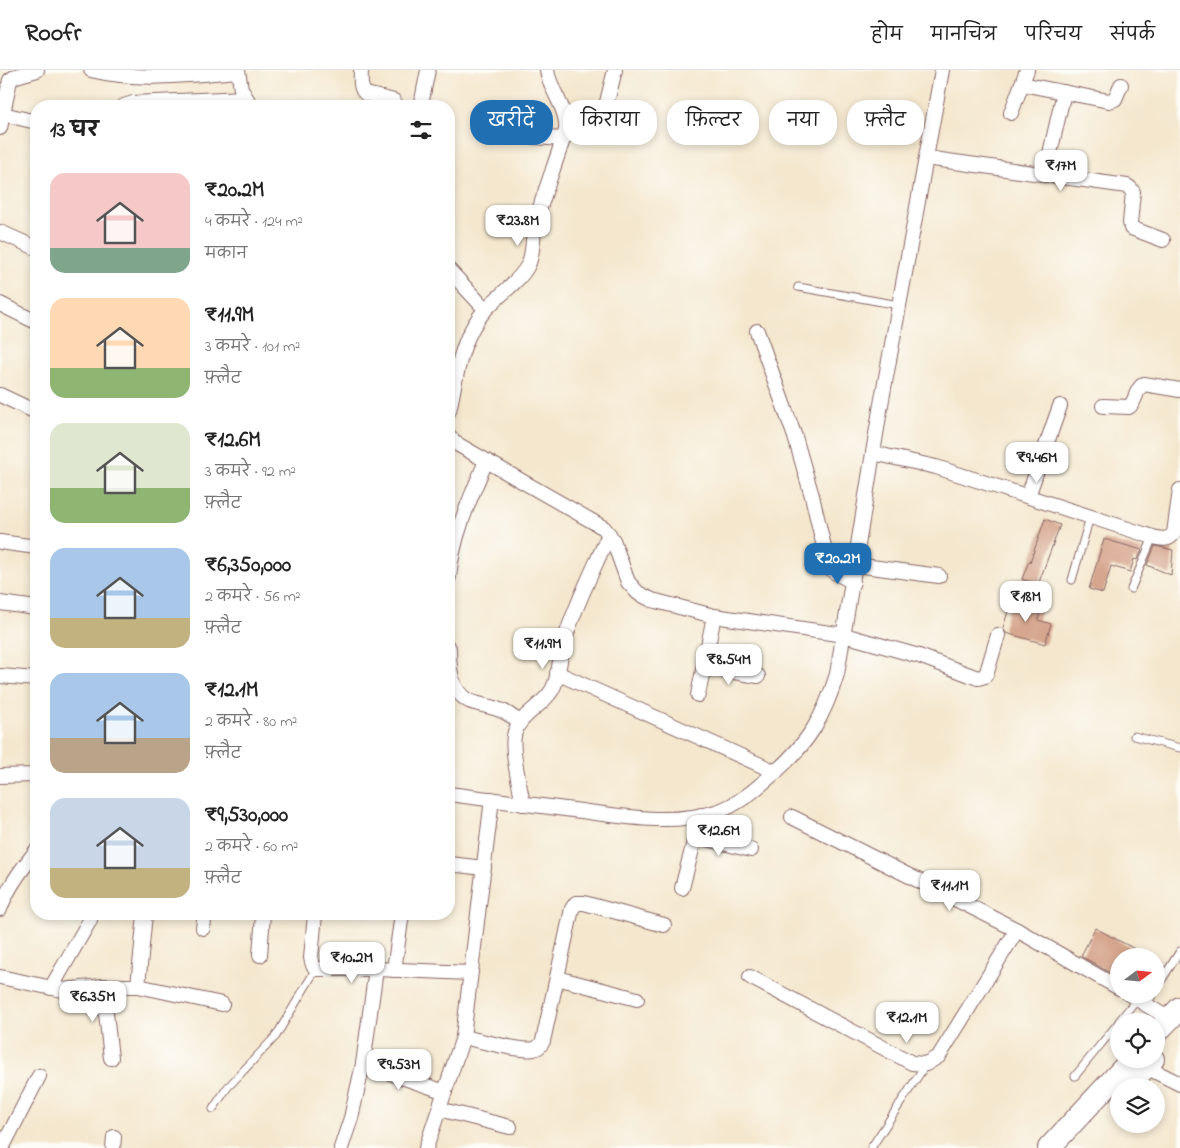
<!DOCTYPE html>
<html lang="hi">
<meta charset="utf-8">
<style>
:root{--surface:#fff;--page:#f6f6f6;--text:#222;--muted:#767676;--line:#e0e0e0;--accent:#1f6fb2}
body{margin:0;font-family:"Indie Flower","Playpen Sans Deva",sans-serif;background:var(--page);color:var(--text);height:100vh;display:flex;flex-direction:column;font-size:19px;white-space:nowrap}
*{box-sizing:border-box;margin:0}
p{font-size:16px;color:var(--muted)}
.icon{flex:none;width:28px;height:28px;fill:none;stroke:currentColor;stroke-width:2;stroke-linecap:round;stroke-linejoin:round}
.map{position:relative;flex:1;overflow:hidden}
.sheet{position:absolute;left:30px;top:30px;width:425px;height:820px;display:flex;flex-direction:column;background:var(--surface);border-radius:20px;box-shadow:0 2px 8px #0003}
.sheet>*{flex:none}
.top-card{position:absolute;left:470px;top:30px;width:475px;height:45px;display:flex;gap:10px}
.needle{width:32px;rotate:74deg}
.controls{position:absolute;left:1110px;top:878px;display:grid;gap:10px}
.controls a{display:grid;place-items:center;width:55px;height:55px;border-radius:50%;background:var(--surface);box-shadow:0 2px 8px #0003;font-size:25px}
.price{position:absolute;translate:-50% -42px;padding:0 11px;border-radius:10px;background:#fff;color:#222;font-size:16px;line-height:32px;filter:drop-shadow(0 1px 2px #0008)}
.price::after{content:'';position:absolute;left:50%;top:30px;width:15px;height:11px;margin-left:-8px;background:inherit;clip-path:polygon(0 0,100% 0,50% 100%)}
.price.on{background:var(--accent);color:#fff}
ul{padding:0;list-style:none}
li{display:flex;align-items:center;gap:15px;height:125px;padding:0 20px}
li span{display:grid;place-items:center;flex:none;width:140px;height:100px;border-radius:15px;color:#555}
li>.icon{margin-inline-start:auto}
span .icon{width:60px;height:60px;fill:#fffc;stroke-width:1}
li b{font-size:21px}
h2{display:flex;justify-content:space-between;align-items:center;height:60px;padding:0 20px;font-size:21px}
.pill{padding:0 18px;border-radius:20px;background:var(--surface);box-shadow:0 2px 8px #0003;font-size:18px;line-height:45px}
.pill.on{background:var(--accent);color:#fff}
header{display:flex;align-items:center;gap:30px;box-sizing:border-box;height:70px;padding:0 25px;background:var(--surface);border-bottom:1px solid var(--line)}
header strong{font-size:24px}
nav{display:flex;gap:28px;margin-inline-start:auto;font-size:18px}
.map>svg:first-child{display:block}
</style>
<header>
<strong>Roofr</strong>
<nav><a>होम</a><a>मानचित्र</a><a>परिचय</a><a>संपर्क</a></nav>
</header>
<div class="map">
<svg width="1180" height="1078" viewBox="0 0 1180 1078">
<rect width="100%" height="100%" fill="#fdfcf7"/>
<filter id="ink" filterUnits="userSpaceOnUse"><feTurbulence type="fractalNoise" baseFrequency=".02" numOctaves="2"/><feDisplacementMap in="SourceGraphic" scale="10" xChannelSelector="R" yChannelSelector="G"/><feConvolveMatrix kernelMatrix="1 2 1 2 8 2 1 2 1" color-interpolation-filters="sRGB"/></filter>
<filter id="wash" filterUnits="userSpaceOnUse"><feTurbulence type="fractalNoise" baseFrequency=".0096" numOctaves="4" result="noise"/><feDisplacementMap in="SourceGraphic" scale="20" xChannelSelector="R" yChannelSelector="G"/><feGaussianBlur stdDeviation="1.12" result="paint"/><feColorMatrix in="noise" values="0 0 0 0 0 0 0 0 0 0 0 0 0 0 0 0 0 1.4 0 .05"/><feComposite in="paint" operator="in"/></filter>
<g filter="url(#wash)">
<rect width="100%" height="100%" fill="#f4e7ce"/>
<g id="blocks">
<g fill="#d6a58d">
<path d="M1045 449 1060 455 1038 515 1022 509 1029 491 1030 492Z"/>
<path d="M1104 469 1142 480 1137 490 1134 489 1130 502 1111 496 1103 523 1089 519Z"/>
<path d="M1155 476 1173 480 1171 505 1147 495Z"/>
<path d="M1011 531 1041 539 1038 550 1051 554 1045 574 1006 563 1003 558Z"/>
<path d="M1095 858 1148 886H1119V908L1081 886Z"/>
</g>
</g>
</g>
<g filter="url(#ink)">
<use href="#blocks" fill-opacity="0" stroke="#866564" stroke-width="1"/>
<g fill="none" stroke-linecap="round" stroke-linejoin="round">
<defs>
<g id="service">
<path d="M798 217 899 235"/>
<path d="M1072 510 1090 447"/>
<path d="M1131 519 1153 467"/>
<path d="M1134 666 1180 678"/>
<path d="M1156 919 1180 881"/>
<path d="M1147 934 1153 924"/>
<path d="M1119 951 1137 929"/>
<path d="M1075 1006 1119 952"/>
<path d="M213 1039 227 1018 276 966 316 899"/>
<path d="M871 1078 926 994"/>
</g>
<g id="minor">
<path d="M91 0C140 12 188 5 238 1"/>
<path d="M238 0 241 19 251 36"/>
<path d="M361 0C361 9 359 18 366 24L394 31 397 36"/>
<path d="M1022 14 1109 31 1115 29 1121 15"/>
<path d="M124 36 133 33 245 28"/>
<path d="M419 36 422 30 428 0"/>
<path d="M1011 43 1027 0"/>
<path d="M3 44 36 52"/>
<path d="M566 48H592L602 45 606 36 615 0"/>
<path d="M0 58 10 10 16 6 37 0"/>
<path d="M487 64 564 69"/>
<path d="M926 88 1127 116 1130 118 1133 122 1130 153 1131 158 1163 170"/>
<path d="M1045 105 1064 22"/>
<path d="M0 162 36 178"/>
<path d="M449 200 485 239"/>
<path d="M0 234 36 252"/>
<path d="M757 261 795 367 812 426 828 494 834 502 853 512"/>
<path d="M0 325 36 342"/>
<path d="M1103 336 1129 337C1137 330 1135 319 1144 314L1180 320"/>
<path d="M449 341C457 305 460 267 486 239 498 226 520 211 528 195 534 183 532 168 535 154 544 123 556 92 566 60 568 38 550 22 547 0"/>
<path d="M449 367 457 374 604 458 613 470 628 512 638 523 652 530 714 546 844 565 919 586 978 608 985 606 987 602 998 565"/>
<path d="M873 383 936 397 1153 467C1161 469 1169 471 1174 463L1180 420"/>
<path d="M1028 426 1060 336"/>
<path d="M0 472 36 477"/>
<path d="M856 495 939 506"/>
<path d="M449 507C453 465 470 429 486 391"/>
<path d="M0 533 36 538"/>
<path d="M449 578C449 597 450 621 469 631 479 635 490 636 500 640 507 642 513 648 520 652"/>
<path d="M704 597 758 606"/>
<path d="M557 603 776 702"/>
<path d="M0 606 36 609"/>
<path d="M698 625 714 546"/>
<path d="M0 706 36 705"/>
<path d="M449 724C490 729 532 735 573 740 621 746 669 756 716 742 738 735 756 719 773 704 808 674 824 647 837 604L880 340 942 0"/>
<path d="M523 734C520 716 511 682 514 666 517 646 542 637 552 620 560 606 559 588 564 572 575 535 594 499 609 464"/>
<path d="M792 747 1017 860 1119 918"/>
<path d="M695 766 751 780"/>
<path d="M449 794 484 798"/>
<path d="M682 818 701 745"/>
<path d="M0 839C8 817 22 799 36 781"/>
<path d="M315 844 311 888 313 895 316 899H376L470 903"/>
<path d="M203 858 205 844"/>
<path d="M260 885 263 844"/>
<path d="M394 900 402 844"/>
<path d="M0 907 62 920 103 916H138L222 934"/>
<path d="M750 907 912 993 926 994 939 986 1017 860"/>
<path d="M557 908 637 929"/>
<path d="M103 916 111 988"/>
<path d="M138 916 145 844"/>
<path d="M51 918 90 850"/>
<path d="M1129 924 1169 949"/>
<path d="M463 967C477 970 523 982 534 979 539 978 541 975 543 971L572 839 576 833H584L664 855"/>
<path d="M363 994 445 1022"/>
<path d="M1146 997 1180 1014"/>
<path d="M439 1039 510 1057"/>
<path d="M2 1078 39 1006"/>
<path d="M113 1078 114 1067"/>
<path d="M341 1078 351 1048 363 994 376 899"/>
<path d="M426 1078 463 967 492 729"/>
</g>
<g id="trunk">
<path d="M1156 963 1180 938"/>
<path d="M1128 1016 1153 989"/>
<path d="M1049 1078 1132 989"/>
</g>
</defs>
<use href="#service" stroke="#866564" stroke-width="9"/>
<use href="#minor" stroke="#866564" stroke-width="16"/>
<use href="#trunk" stroke="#866564" stroke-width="24"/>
<use href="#service" stroke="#fff" stroke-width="7"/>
<use href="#minor" stroke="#fff" stroke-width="14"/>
<use href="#trunk" stroke="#fff" stroke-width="22"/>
</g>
</g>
</svg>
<div class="controls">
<a><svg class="needle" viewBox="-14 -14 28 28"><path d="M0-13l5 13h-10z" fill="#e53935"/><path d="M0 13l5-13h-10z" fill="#767676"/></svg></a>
<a><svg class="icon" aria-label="locate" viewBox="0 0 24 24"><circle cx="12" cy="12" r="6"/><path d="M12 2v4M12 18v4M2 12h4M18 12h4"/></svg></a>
<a><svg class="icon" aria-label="layers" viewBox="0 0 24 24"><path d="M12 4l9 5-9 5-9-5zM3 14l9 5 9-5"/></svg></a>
</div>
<b class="price" style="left:1061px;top:122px">₹17M</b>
<b class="price" style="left:518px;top:177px">₹23.8M</b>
<b class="price" style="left:1037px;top:414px">₹9.46M</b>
<b class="price on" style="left:838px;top:515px">₹20.2M</b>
<b class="price" style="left:1026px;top:553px">₹18M</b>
<b class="price" style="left:543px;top:600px">₹11.9M</b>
<b class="price" style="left:729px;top:616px">₹8.54M</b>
<b class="price" style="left:719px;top:787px">₹12.6M</b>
<b class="price" style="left:950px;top:842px">₹11.1M</b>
<b class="price" style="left:352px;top:914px">₹10.2M</b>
<b class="price" style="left:93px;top:953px">₹6.35M</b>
<b class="price" style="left:907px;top:974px">₹12.1M</b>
<b class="price" style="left:399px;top:1021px">₹9.53M</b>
<div class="top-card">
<a class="pill on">खरीदें</a>
<a class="pill">किराया</a>
<a class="pill">फ़िल्टर</a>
<a class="pill">नया</a>
<a class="pill">फ़्लैट</a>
</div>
<section class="sheet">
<h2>13 घर<svg class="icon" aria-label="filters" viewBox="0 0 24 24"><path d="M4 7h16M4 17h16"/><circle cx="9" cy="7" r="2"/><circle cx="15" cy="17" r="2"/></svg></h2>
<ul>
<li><span style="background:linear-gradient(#f6c9c9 75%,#7fa58c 0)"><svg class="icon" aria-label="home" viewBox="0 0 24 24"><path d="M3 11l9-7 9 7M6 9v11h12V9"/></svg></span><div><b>₹20.2M</b><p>4 कमरे · 124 m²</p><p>मकान</p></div></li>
<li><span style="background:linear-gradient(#ffd9b3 70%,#8fb573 0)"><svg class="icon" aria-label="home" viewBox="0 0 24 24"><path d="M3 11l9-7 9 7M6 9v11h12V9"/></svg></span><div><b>₹11.9M</b><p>3 कमरे · 101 m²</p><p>फ़्लैट</p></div></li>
<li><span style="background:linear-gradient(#dfe7d0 65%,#8fb573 0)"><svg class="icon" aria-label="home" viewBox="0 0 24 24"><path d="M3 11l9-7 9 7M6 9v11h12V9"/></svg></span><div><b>₹12.6M</b><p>3 कमरे · 92 m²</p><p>फ़्लैट</p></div></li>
<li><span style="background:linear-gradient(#a9c7e8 70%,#c2b280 0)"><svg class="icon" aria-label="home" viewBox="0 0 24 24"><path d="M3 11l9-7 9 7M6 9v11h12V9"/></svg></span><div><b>₹6,350,000</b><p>2 कमरे · 56 m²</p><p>फ़्लैट</p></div></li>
<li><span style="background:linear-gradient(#a9c7e8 65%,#b9a48a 0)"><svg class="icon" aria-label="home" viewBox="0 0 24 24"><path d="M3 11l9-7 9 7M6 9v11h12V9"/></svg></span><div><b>₹12.1M</b><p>2 कमरे · 80 m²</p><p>फ़्लैट</p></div></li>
<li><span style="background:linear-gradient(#c9d6e8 70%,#c2b280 0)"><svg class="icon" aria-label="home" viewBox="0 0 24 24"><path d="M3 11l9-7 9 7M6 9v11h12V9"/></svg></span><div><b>₹9,530,000</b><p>2 कमरे · 60 m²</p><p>फ़्लैट</p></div></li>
</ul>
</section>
</div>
